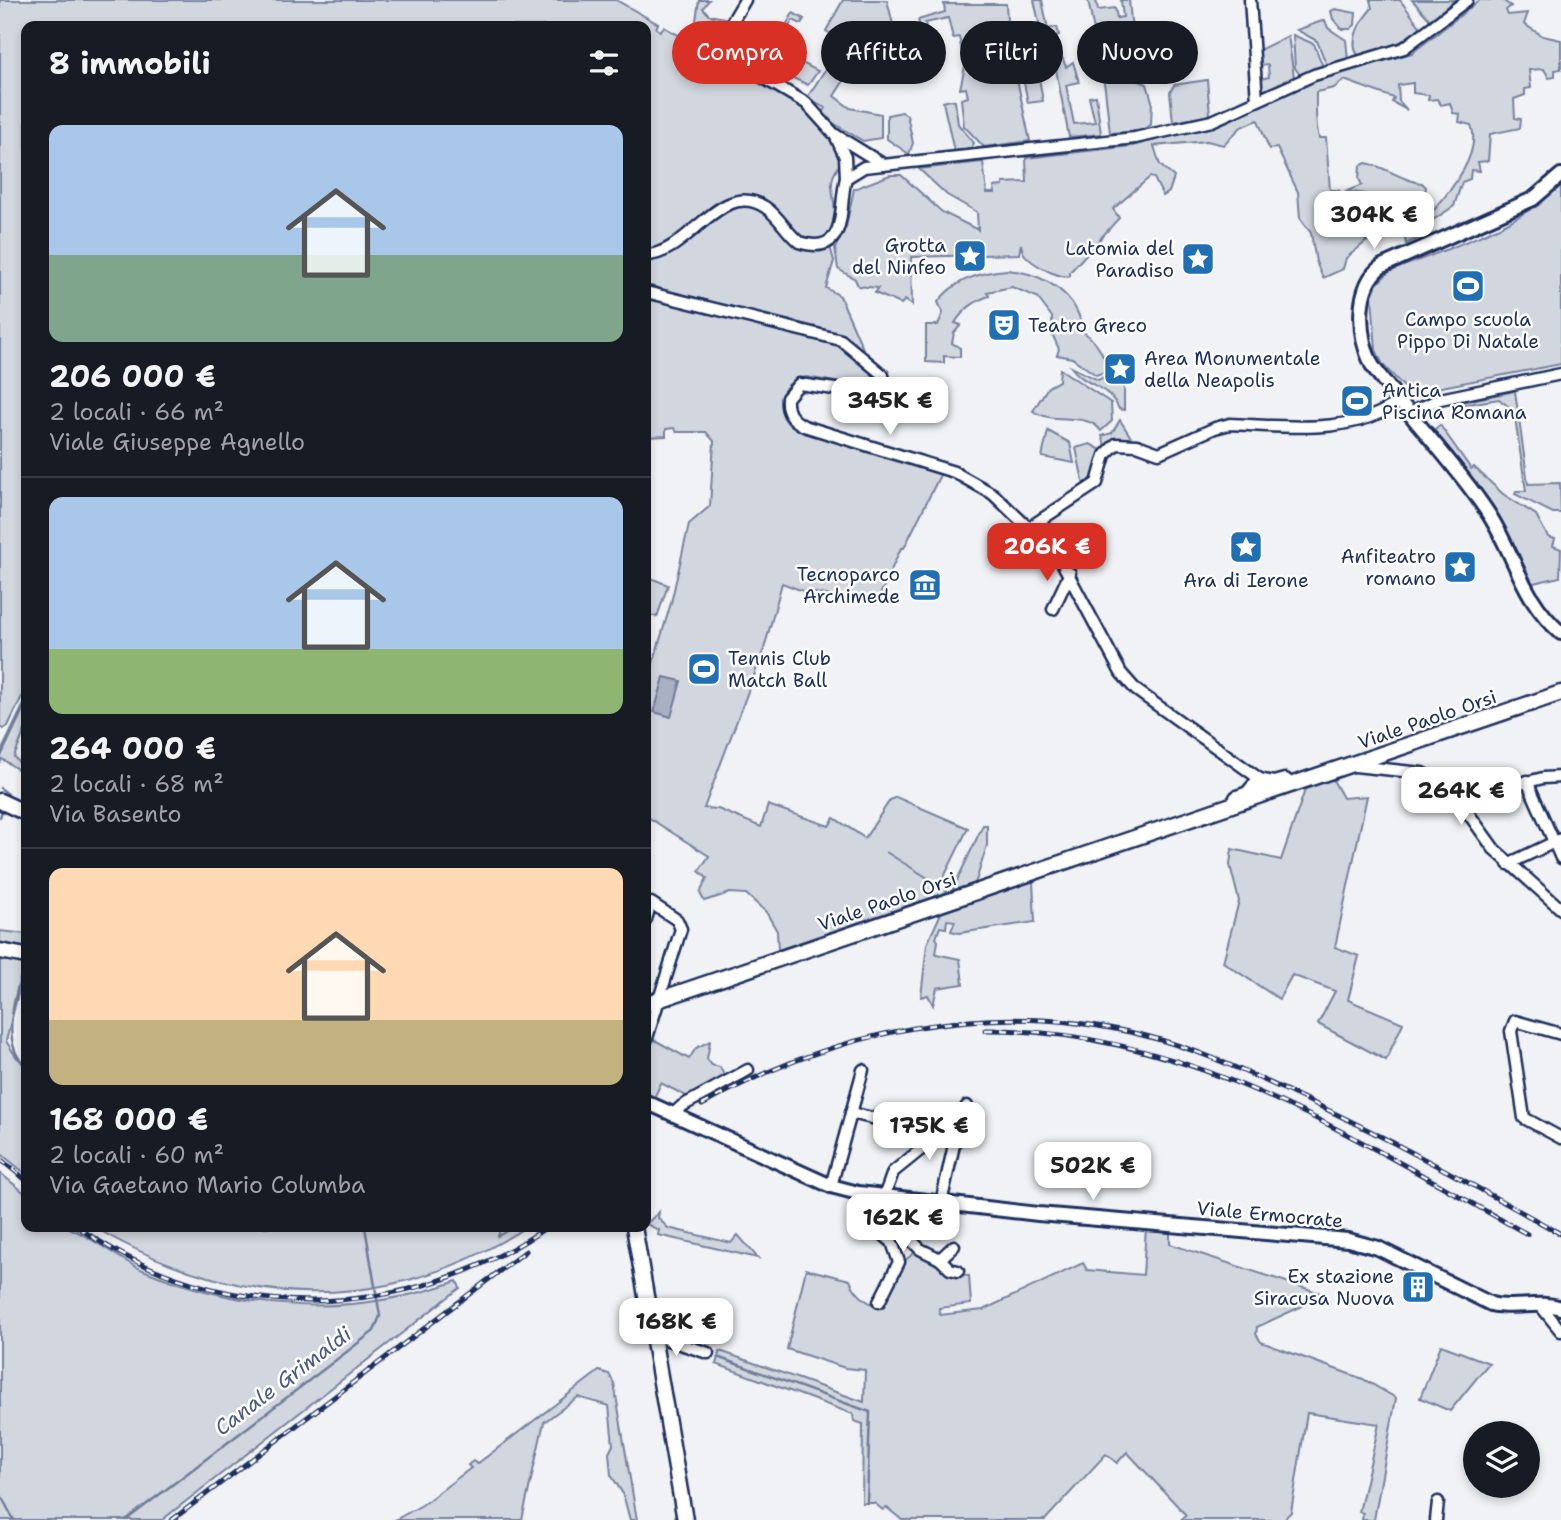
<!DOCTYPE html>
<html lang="it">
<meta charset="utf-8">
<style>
:root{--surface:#171b24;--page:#242831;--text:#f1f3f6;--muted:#9ea1a6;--line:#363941;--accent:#d93025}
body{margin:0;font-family:"Shantell Sans",sans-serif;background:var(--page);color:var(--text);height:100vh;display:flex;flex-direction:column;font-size:26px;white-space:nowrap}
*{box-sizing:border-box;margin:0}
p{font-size:23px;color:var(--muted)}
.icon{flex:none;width:38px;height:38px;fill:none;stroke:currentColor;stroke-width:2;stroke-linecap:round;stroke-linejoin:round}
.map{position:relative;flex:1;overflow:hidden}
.panel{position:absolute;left:21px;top:21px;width:630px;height:1211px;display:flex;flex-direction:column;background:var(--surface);border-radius:14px;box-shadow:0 4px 10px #0003}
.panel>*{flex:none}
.hud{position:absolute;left:672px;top:21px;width:665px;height:63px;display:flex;gap:14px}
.tools{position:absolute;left:1463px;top:1421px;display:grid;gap:14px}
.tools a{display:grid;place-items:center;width:77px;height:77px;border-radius:50%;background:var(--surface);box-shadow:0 4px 10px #0003;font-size:35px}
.price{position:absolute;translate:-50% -60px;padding:0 16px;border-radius:14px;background:#fff;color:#222;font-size:23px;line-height:46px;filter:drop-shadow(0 2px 4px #0008)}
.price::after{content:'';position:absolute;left:50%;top:42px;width:21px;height:16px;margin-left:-10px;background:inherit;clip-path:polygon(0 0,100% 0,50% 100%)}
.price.on{background:var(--accent);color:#fff}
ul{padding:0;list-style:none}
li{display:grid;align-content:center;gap:14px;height:371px;padding:0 28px}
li+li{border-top:2px solid var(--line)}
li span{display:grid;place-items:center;height:217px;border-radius:14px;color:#555}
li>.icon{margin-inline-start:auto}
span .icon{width:126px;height:126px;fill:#fffc;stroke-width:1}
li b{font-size:30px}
h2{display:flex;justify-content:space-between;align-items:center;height:84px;padding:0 28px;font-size:30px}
.tag{padding:0 24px;border-radius:32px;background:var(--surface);box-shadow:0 4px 10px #0003;font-size:24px;line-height:63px}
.tag.on{background:var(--accent);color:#fff}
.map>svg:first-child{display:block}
</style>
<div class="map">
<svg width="1561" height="1520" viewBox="0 0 1561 1520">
<rect width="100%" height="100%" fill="#f1f2f5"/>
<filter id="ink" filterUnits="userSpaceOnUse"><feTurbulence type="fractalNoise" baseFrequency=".0143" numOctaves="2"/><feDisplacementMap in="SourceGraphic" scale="14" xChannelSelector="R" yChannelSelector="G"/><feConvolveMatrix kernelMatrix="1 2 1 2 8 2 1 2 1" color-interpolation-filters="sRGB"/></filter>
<g filter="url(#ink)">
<g fill="#d2d6df" stroke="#76829e" stroke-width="2" fill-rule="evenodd">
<path d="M0 0H616L658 24 656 28 660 31 664 27 804 106 835 144 842 161C837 169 831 176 832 186 833 204 846 243 810 240 779 238 781 179 725 199L659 248 646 250V26H26V688L8 726 3 729 0 727Z"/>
<path d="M699 0H709L703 8 709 15 729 19 716 45 694 34Z"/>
<path d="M843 0H887L902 61 878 64 862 53 834 96 850 108 881 114V138L863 141 820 115 825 108 807 98 843 42 826 31Z"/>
<path d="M1034 0H1042L1048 29 1057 27 1059 35 1054 36 1066 67 1073 62 1079 82 1066 85 1074 124 1095 122 1089 97 1096 96 1101 134 1069 137 1053 54 1035 56 1043 101 1028 103 1016 42 1043 41Z"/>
<path d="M1088 0H1096L1098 10 1115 8 1117 18 1123 17 1121 0H1129L1132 30 1129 31 1137 80 1147 84 1152 101 1151 125 1140 131 1110 133 1105 89Z"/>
<path d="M1370 0H1400L1421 28 1396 45 1359 57C1347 40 1361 21 1372 8Z"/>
<path d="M1412 0H1455L1430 20Z"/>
<path d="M1480 0H1502L1511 6 1506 10 1508 15 1528 13 1524 24 1543 36 1561 40V69L1555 70V77L1549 78 1544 69 1529 70 1531 88 1525 89V95L1514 99 1515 118 1521 119 1520 128 1490 134 1488 161 1478 162 1480 171 1471 170 1470 179 1462 182 1454 206 1433 220 1427 234 1406 244 1404 233 1407 229 1399 217 1386 219 1359 208 1355 213 1350 210 1343 219 1367 241 1346 258 1343 269 1323 278 1316 262 1311 233 1300 218 1298 192 1277 148 1269 149 1258 120 1241 127 1223 145 1207 141 1154 146 1160 165 1174 177 1169 192 1163 196 1154 178 1150 177 1113 209 1119 218 1070 272V276C1059 279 1032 264 1025 255 1022 252 1022 248 1021 244L1019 254 911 257 912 305 905 300 901 304 875 293 878 288 858 286 855 279 838 269 835 248 846 227 854 189 890 175H901L942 212 978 230 977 212 947 195 919 169 983 162 987 193H995L994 187 1003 186V183L1027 182 1026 158 1132 146 1225 122 1318 79 1412 53ZM1344 80 1394 98 1392 102 1407 110 1399 101 1398 85 1413 83V93L1429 95 1428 100 1437 99 1441 105 1450 103 1453 113 1460 114 1459 122 1471 125C1482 153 1451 190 1434 210L1430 211 1423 201 1426 187 1422 183C1404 182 1387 167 1366 163L1360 166 1359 179 1362 185 1347 191 1365 194 1364 199 1347 198 1338 190H1330L1326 138H1319C1315 124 1316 107 1316 92L1334 88Z"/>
<path d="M944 4H1006L1008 37 1030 141 984 147 964 126 961 99 968 97 966 88 960 89 965 66 959 37 953 38 948 18 925 23 931 47 925 49 918 20 945 12Z"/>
<path d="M1335 9 1356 13 1355 25 1350 29H1342L1333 19 1331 11Z"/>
<path d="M793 13 804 19 801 24 793 20 769 60 766 75 760 71Z"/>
<path d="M1325 20 1328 28 1346 40 1348 60 1327 66 1317 41 1297 30Z"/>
<path d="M1293 35 1314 44 1323 67 1300 75 1295 68Z"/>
<path d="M1288 36 1294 77 1263 91 1261 79 1269 77 1268 65 1260 66 1259 50Z"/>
<path d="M802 63 818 71 808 85 793 78Z"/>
<path d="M1207 80 1210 115 1173 122 1170 92 1174 85Z"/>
<path d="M950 100 955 101 958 124 974 143 971 149 954 151 943 102Z"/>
<path d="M902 112 907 115 913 143 909 154 887 139V115Z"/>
<path d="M1561 185V364L1426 390 1404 387 1383 365 1376 350 1372 296 1377 284 1389 272C1447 248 1516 229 1561 185Z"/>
<path d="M741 206C784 206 778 265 830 246L834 261 826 288 840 296 864 351 841 335 646 285V261C684 261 704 213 741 206Z"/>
<path d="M1007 270C1035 272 1068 287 1079 316 1082 323 1079 325 1082 331 1093 338 1110 359 1105 372L1096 375 1072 358 1057 355 1059 349 1053 336 1052 317 1037 297 1012 287 987 292 989 296C974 301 963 310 955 323L961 325 954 333 952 343 960 348V357L944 356V363L926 362V325H938L943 313 938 302C954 280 980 272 1007 270Z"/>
<path d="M646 297 839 345 876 375 880 386 870 388 807 377C782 381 772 403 788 424L941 473 904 548H901L876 604 803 591 782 583 764 649 704 808 718 809 761 827 768 805 829 826 834 818 865 838 890 800 896 797 968 828 942 881 936 883 886 852 947 890 945 893 778 950 777 931 766 912 746 894 730 893 704 901 700 893 707 878 699 871 709 856 646 816V687L671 603 689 524 710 506 714 441 706 432H677L674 428 666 429V436L646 437Z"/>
<path d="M1071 367 1098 380 1118 370 1124 373V410L1119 409C1107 383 1085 387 1071 367Z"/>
<path d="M1060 369 1111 403 1112 421 1101 431C1088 411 1053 425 1033 411L1048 387 1059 381Z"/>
<path d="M1515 391 1528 484 1560 483 1561 513H1553L1515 494 1516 491H1526L1514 411 1499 399 1462 405V402Z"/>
<path d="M1120 420 1132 439H1116L1105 445 1102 436 1112 433Z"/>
<path d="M1440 425 1471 469 1474 467 1503 494 1536 515 1548 537 1555 539 1553 546 1561 549 1560 577 1529 584 1496 511 1434 430Z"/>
<path d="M1048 431 1070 443 1074 463 1042 457Z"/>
<path d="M1090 444 1103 451 1095 481 1084 486 1076 448Z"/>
<path d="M646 576 668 585 657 617 646 614Z"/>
<path d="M26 700V728L14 757 26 770V775L2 759 0 763V754Z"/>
<path d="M1332 778 1343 798 1367 796 1335 947 1359 956 1348 1000 1403 1023 1386 1060 1318 1024 1335 991 1292 975 1279 999 1223 962 1239 901 1230 865 1232 849 1281 860 1306 787Z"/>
<path d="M983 825H987V845L977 878 975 883 952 891Z"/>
<path d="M1033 881 1035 922 959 933 951 931 955 921 947 920 946 928 940 927 936 938 938 941 936 954 960 959 963 984 937 988 933 1005 928 995 921 997 927 944 941 913Z"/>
<path d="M0 931 26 934V949L0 944Z"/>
<path d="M0 958 26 963 6 1041 17 1058 26 1063V1174L0 1153Z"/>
<path d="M651 1038 689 1059 696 1048 710 1041 707 1059 712 1065 720 1067 725 1077 688 1097 661 1083 654 1098 646 1094V1054Z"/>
<path d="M0 1173 26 1194V1227C38 1227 58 1223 69 1228 95 1238 117 1259 143 1270 245 1312 352 1318 457 1281L460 1288 162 1520H0Z"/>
<path d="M659 1212 658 1218 668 1228 731 1243 738 1235 758 1258 658 1235 659 1230 646 1224Z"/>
<path d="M94 1227H501L498 1236 514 1227H526C385 1318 235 1310 94 1227Z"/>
<path d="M1146 1227 1170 1232V1244L1323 1294 1322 1297 1257 1327 1256 1334 1261 1342 1363 1379 1396 1398 1374 1520H1362L1363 1513 1359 1512 1379 1424 1307 1413 1291 1512 1283 1520H1181L1186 1515 1127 1452 1117 1463 1106 1454 1045 1520H902L886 1507 883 1510 874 1503H862L863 1424 854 1421 853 1414 716 1364 720 1351 864 1402 865 1370 845 1368 787 1349 806 1269 850 1280C854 1291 866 1304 879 1306L904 1261 917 1251 949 1274 969 1276 971 1304 939 1308 940 1315 983 1310 1083 1263 1087 1270 1143 1275Z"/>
<path d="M1441 1345 1489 1363 1450 1411 1420 1398Z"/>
<path d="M599 1371 609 1374 614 1383 637 1520H630L623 1494 611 1475 609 1453 613 1445 609 1406 578 1397 544 1422 522 1520H395L422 1505 471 1468 468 1465 473 1461 477 1464Z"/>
</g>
<path fill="#a8b0c2" stroke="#707c9a" stroke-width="2" d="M664 677 681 681 671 717 654 712Z"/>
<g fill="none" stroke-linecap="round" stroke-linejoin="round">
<g stroke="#707c9a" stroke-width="2.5">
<path d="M0 758 26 703"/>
<path d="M0 788 8 794"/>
<path d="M0 817 3 808"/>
<path d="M25 963C14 997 0 1045 26 1066"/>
<path d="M720 1358 870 1412 867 1503"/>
<path d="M0 1494 14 1520"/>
<path d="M126 1520 374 1331 380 1316 365 1227"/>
</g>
<defs>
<g id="street">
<path d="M745 0 723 37 724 55 806 103 834 134 881 163"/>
<path d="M1250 0 1257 100"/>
<path d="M835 135 845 157 846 178"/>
<path d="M646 255C688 255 720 178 765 207 779 216 786 232 799 242 850 258 838 206 846 178L864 167 1135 138 1212 121 1314 75 1404 48 1467 0"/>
<path d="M646 292 841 340 883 375 885 389 870 394 799 384 787 398C786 412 791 419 804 426L954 472 993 494 1059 557 1121 673 1136 690 1264 782"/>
<path d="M1409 413 1440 399 1561 374"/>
<path d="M1030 527 1097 483 1105 455 1116 444 1137 445 1159 453 1215 428 1230 424C1283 426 1355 436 1399 401"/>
<path d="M1053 609 1070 573"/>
<path d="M1355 766 1422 773 1448 785 1494 849 1561 909"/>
<path d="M1527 781 1561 858"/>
<path d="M1460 799 1543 778 1561 777"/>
<path d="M1508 864 1561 839"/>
<path d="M646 919 651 903 677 920 681 929 646 1041"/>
<path d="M1561 1034 1515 1021 1511 1031 1524 1118 1561 1138"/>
<path d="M851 1113 939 1134"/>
<path d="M672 1115 682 1106 748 1070"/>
<path d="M831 1186 863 1070"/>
<path d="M873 1196V1226L892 1242 899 1262 879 1302"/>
<path d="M884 1197 893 1172 960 1118"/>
<path d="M893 1198 899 1228 920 1249 940 1259 950 1269 958 1271"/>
<path d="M941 1203 960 1118 967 1106"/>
<path d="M940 1259 954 1246"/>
<path d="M1540 1305 1561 1331"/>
<path d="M653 1335 708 1353"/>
<path d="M1436 1520 1438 1502"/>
</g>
<g id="secondary">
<path d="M1561 175 1533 199 1382 266C1354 286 1358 337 1372 365 1407 415 1452 459 1486 510 1516 554 1519 596 1561 633"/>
<path d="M646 1102 831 1186 858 1193 1038 1214 1348 1240 1378 1248 1491 1304C1514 1310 1539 1300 1561 1308"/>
</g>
<g id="primary">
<path d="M1237 798 1248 794 1259 781 1274 784 1285 781"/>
<path d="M0 801 26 813"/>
<path d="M0 951 26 956"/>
<path d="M646 1004 1561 693"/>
<path d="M634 1227 685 1520"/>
</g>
</defs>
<use href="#street" stroke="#1b2f5e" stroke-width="15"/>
<use href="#secondary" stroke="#1b2f5e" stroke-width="18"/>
<use href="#primary" stroke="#1b2f5e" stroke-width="19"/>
<use href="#street" stroke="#fff" stroke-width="10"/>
<use href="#secondary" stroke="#fff" stroke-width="12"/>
<use href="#primary" stroke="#fff" stroke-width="14"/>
<defs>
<g id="rail">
<path d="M985 1030C1189 1029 1355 1139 1527 1234"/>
<path d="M702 1105C836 1029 995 997 1146 1036 1198 1049 1246 1072 1294 1094 1385 1136 1473 1185 1561 1234"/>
<path d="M0 1159 26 1180"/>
<path d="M78 1227C218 1327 408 1324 547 1227"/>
<path d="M172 1520 526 1251"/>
</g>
</defs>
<use href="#rail" stroke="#1b2f5e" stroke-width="5"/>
<use href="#rail" stroke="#fff" stroke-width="2.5" stroke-dasharray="8" stroke-linecap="butt"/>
</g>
</g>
<defs>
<symbol id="sight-square" viewBox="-11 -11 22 22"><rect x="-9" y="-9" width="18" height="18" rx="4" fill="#1f6fb2" stroke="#fff"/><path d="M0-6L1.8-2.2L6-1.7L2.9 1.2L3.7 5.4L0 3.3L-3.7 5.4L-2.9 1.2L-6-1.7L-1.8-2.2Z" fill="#fff"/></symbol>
<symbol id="stadium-square" viewBox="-11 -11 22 22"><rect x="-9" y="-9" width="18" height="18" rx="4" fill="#1f6fb2" stroke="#fff"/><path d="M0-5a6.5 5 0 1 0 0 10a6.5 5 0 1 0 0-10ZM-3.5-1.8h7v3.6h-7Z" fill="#fff"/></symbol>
<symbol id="theatre-square" viewBox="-11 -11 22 22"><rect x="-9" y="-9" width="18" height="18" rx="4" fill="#1f6fb2" stroke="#fff"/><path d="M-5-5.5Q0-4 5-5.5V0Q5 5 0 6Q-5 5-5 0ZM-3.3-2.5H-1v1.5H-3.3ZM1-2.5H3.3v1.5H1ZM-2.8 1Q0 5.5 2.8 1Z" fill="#fff"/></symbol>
<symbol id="museum-square" viewBox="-11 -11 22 22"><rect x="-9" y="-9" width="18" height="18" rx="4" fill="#1f6fb2" stroke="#fff"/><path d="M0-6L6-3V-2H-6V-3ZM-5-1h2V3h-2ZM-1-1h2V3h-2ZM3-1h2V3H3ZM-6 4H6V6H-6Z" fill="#fff"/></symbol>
<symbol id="building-square" viewBox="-11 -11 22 22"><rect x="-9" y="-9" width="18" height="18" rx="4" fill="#1f6fb2" stroke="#fff"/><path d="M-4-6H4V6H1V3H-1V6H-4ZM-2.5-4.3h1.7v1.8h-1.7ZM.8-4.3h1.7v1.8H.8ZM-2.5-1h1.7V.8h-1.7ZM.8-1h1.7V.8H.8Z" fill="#fff"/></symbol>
</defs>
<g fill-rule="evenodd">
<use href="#sight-square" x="951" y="237" width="38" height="38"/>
<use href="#sight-square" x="1179" y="240" width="38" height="38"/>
<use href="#stadium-square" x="1449" y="267" width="38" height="38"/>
<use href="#theatre-square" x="985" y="306" width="38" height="38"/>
<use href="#sight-square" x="1101" y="350" width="38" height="38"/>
<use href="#stadium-square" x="1338" y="382" width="38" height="38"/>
<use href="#sight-square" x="1227" y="528" width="38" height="38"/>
<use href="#sight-square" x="1441" y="548" width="38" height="38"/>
<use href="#museum-square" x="906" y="566" width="38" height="38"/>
<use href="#stadium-square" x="685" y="650" width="38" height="38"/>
<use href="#building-square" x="1399" y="1268" width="38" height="38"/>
</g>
<g text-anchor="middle" stroke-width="5" stroke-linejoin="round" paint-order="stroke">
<g font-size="19" fill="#1b2f5e" stroke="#fff" text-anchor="end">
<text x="946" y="252">Grotta<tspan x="946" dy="22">del Ninfeo</tspan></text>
<text x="1174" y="255">Latomia del<tspan x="1174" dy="22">Paradiso</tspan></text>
<text x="1468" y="326" text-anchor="middle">Campo scuola<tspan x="1468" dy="22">Pippo Di Natale</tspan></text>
<text x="1028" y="332" text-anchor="start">Teatro Greco</text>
<text x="1144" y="365" text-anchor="start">Area Monumentale<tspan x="1144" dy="22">della Neapolis</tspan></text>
<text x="1382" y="397" text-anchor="start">Antica<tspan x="1382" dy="22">Piscina Romana</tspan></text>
<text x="1436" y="563">Anfiteatro<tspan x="1436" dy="22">romano</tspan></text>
<text x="900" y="581">Tecnoparco<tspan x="900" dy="22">Archimede</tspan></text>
<text x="1246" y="587" text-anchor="middle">Ara di Ierone</text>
<text x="728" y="665" text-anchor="start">Tennis Club<tspan x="728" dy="22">Match Ball</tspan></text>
<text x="1394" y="1283">Ex stazione<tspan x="1394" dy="22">Siracusa Nuova</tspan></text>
</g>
<g font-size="19" fill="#1b2f5e" stroke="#fff">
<text transform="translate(1427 719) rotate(-19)" y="7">Viale Paolo Orsi</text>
<text transform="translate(887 901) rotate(-19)" y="7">Viale Paolo Orsi</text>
<text transform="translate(1270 1214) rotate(5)" y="7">Viale Ermocrate</text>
</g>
<g font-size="21" font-style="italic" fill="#4c5c81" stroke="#fff">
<text transform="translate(283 1381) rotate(-37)" y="7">Canale Grimaldi</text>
</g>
</g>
</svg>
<div class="tools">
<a><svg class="icon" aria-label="layers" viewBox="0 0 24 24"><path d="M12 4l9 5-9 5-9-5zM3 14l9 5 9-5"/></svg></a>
</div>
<b class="price" style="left:1374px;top:251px">304K €</b>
<b class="price" style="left:890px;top:437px">345K €</b>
<b class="price on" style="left:1047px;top:583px">206K €</b>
<b class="price" style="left:1461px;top:827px">264K €</b>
<b class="price" style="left:929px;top:1162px">175K €</b>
<b class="price" style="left:1093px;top:1202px">502K €</b>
<b class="price" style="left:903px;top:1254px">162K €</b>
<b class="price" style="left:676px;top:1358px">168K €</b>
<div class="hud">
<a class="tag on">Compra</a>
<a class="tag">Affitta</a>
<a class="tag">Filtri</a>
<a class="tag">Nuovo</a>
</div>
<section class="panel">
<h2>8 immobili<svg class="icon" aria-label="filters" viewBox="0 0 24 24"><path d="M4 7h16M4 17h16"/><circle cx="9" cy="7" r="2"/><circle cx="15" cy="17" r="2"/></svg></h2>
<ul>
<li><span style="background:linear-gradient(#a9c7e8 60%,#7fa58c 0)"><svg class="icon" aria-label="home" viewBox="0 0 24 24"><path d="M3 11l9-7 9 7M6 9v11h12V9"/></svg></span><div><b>206 000 €</b><p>2 locali · 66 m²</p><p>Viale Giuseppe Agnello</p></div></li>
<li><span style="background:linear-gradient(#a9c7e8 70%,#8fb573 0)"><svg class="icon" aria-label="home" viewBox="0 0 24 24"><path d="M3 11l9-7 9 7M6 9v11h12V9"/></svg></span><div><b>264 000 €</b><p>2 locali · 68 m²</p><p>Via Basento</p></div></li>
<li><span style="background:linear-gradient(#ffd9b3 70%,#c2b280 0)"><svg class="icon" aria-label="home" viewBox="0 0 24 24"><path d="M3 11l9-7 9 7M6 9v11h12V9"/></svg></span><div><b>168 000 €</b><p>2 locali · 60 m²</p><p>Via Gaetano Mario Columba</p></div></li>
</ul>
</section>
</div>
